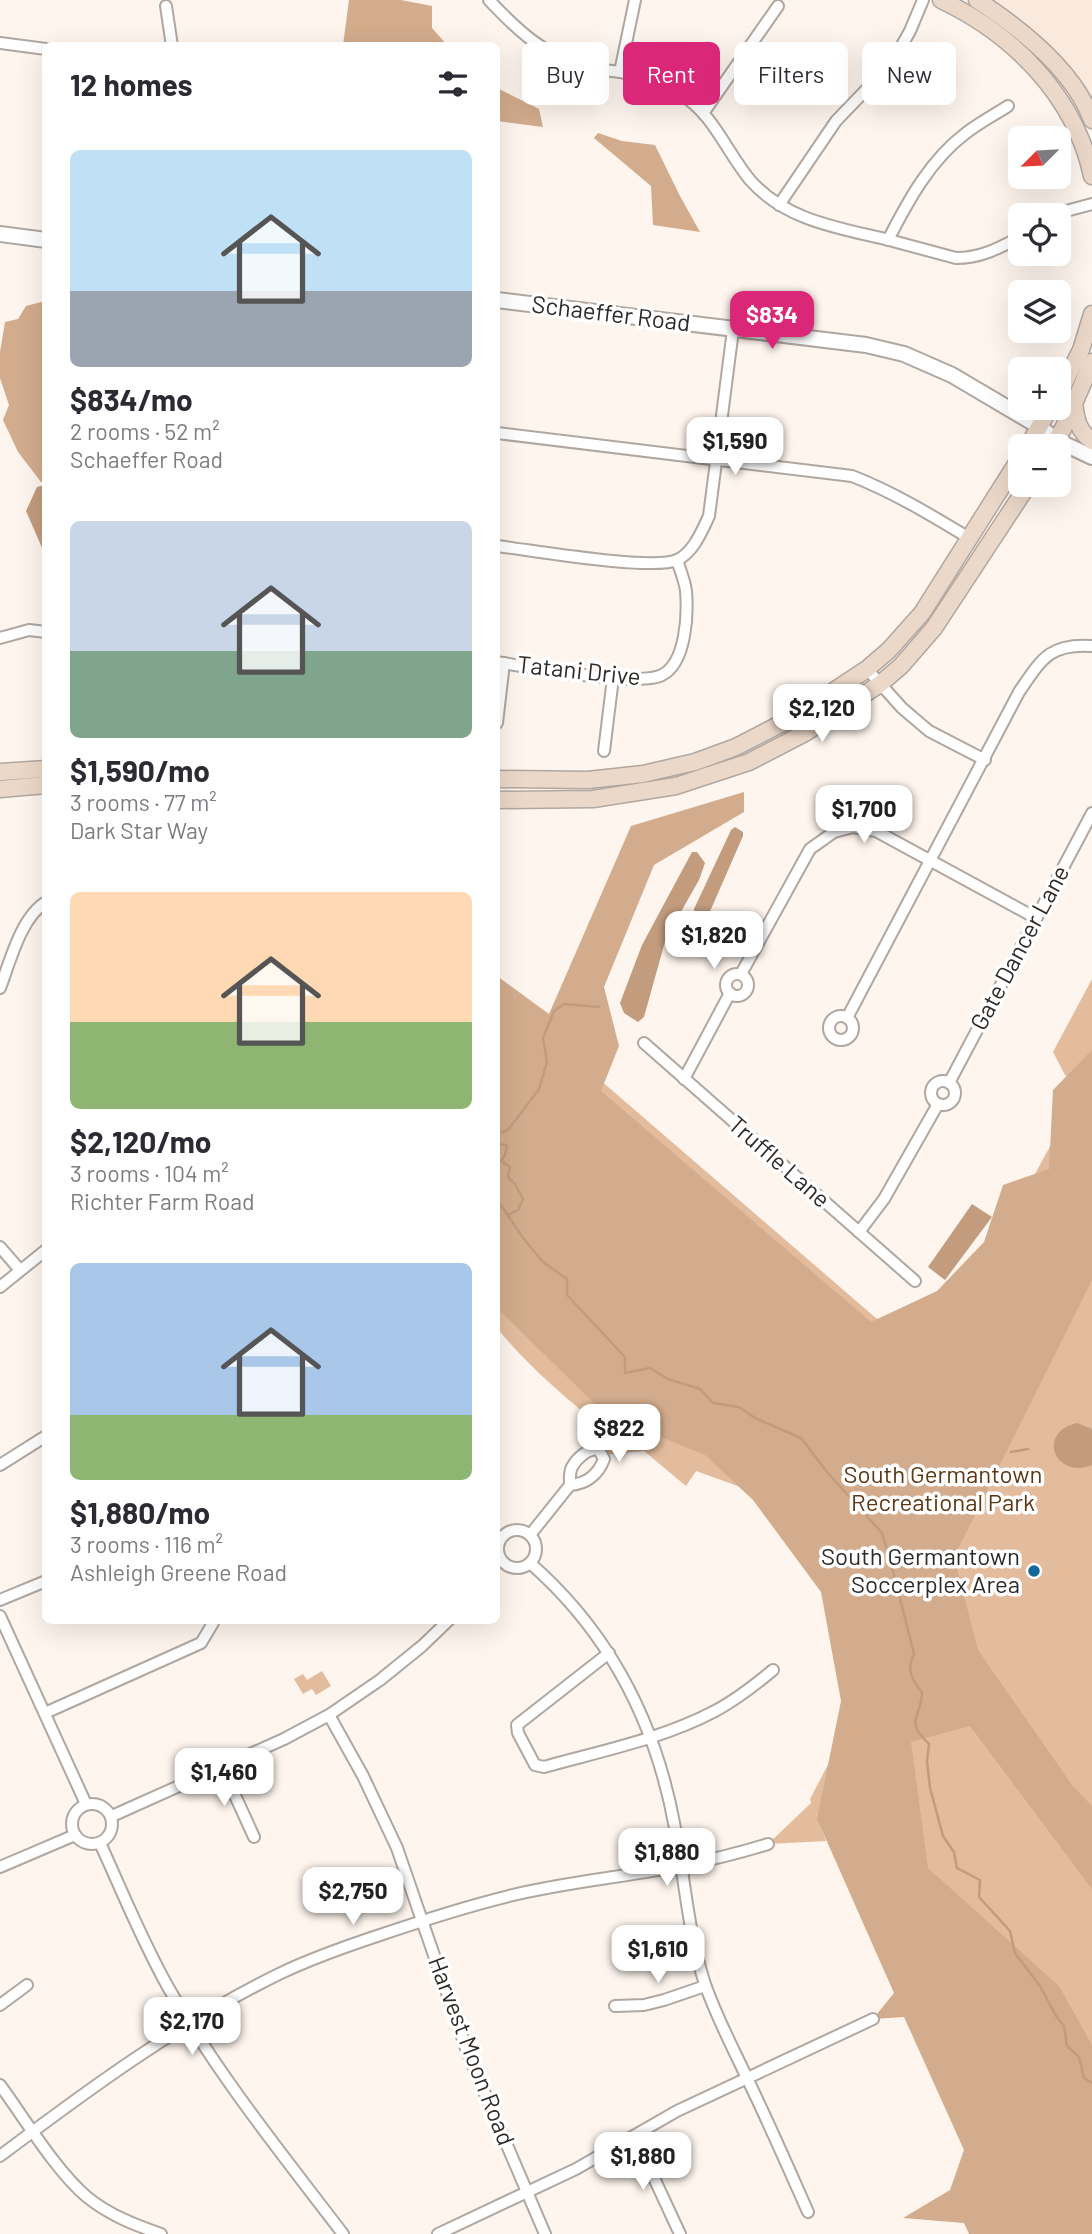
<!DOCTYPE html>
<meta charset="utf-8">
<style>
:root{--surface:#fff;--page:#f7f7f7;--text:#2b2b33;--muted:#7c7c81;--accent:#db2777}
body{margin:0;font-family:Barlow,sans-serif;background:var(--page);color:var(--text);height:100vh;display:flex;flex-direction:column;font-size:26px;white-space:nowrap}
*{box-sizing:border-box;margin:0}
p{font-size:23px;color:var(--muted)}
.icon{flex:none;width:38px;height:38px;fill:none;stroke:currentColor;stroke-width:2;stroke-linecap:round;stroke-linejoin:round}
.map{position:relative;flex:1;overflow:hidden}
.details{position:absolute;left:42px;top:42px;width:458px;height:1582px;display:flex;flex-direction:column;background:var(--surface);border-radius:10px;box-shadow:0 7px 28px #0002}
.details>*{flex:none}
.banner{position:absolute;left:522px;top:42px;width:466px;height:63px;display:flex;gap:14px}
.needle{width:46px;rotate:246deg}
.fabs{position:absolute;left:1008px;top:126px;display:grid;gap:14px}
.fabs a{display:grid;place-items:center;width:63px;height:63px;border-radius:10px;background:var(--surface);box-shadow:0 7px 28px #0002;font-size:35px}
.price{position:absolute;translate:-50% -60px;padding:0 16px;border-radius:14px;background:#fff;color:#222;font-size:23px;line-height:46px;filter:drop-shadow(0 2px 4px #0008)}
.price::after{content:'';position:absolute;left:50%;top:42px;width:21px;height:16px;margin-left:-10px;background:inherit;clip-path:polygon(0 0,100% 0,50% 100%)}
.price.on{background:var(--accent);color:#fff}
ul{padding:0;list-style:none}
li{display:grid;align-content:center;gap:14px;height:371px;padding:0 28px}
li span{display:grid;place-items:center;height:217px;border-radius:10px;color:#555}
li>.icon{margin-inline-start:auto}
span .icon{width:126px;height:126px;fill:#fffc;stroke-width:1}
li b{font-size:30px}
h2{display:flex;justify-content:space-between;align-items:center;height:84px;padding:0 28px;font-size:30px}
.chip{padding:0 24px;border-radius:10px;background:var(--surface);box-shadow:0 7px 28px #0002;font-size:24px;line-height:63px}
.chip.on{background:var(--accent);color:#fff}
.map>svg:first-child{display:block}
</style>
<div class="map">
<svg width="1092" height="2234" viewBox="0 0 1092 2234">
<rect width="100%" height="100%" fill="#fef5ee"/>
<path fill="#faeade" d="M994 0H1092V104L1050 46 1020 19Z"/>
<g fill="#e2bc9d">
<path d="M1092 979V1075L1081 1082 1065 1075 1053 1052Z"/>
<path d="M497 991 906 1344 1017 1207 1080 1091 1092 1096V2234H1006L816 1813 826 1841 768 1844 811 1803 810 1799 855 1713 831 1590 757 1493 696 1471 686 1486 644 1451 603 1455 594 1448 595 1422C560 1393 525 1363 497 1328Z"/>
<path d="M322 1671 331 1686 316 1695 312 1689 303 1694 294 1679 303 1674 307 1680Z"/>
</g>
<g fill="#d3ac8d">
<path d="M349 0H401L432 6V28L447 45H343Z"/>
<path d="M497 88 539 109 543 127 497 121Z"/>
<path d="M598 133 622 141 655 145 680 196 700 232 653 225 651 186 594 138Z"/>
<path d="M45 301 46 482H41L18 452 3 420 9 405 0 378V352L5 322 18 319 26 306Z"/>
<path d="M744 792V812L654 865 604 987 619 1046 601 1091 871 1322 937 1291 984 1242 1003 1185 1049 1169 1053 1090 1092 1050V1280L954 1557 978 1650 1072 1785 1092 1806V1889L970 1726 911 1742 928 1868 1059 1986 1092 2045V2234H969L964 2223 903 2218 950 2190 964 2150 904 2017 873 2019 894 1993 817 1819 841 1701 821 1592 753 1500 705 1455 605 1414 497 1308V976L549 1014 631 826Z"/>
</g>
<g fill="#c29c7d">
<path d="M45 485H46L45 551 43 550 26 511 37 487Z"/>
<path d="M735 827 743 832V836L708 916 703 921 695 917 694 909 731 830Z"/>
<path d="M692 852H697L705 863 699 880 666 938 644 1017 638 1022 624 1013 620 1003 642 945Z"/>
<path d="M972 1204 992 1217 945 1280 928 1267Z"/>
<path d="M1077 1423 1092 1429V1465C1056 1480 1035 1433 1077 1423Z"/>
</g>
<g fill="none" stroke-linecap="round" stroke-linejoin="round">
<g stroke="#c29c7d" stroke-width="2.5">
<path d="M497 1134 508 1130 539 1089 547 1062 543 1038 554 1011 564 1004 599 1007"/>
<path d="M497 1144 507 1145 505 1155 501 1161 510 1167 508 1177 515 1184 523 1199 518 1210 508 1215"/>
<path d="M497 1202 501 1205 523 1238 543 1262 567 1279V1295L625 1357V1373L650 1368 668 1379 700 1389 713 1403 739 1407 755 1418 801 1438 827 1472 882 1533 890 1559 914 1654C906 1669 912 1681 922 1692 922 1718 903 1719 929 1744L927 1761 930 1788 943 1836 954 1852 957 1868 980 1880 979 1897 1010 1931 1015 1953 1040 1986 1056 2016 1064 2026 1067 2046 1079 2057 1084 2078 1092 2083"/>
<path d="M1011 1452 1028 1449"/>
</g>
<defs>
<g id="minor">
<path d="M489 0C518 31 542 53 583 67 595 70 608 70 620 72 641 77 662 83 680 94 713 113 726 151 750 180 786 221 840 228 889 240 912 246 934 252 956 258 981 258 999 248 1020 237"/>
<path d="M166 6 172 46"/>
<path d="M0 43 46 49"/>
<path d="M620 72 635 0"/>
<path d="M704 112 778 6"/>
<path d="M779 205 836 121 884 71 897 54 910 31 923 0"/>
<path d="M1051 215 1092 204"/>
<path d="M888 240C908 201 930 160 966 133 979 123 994 115 1008 106"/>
<path d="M497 433 852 476C893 492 931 515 969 538"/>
<path d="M497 546C531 550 652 571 677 560 693 553 702 531 709 516L733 330"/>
<path d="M0 638 29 630 46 632"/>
<path d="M497 662C527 667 640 687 662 675 686 663 688 615 686 591 685 581 680 570 677 560"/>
<path d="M867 669 902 708 929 731 985 760"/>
<path d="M497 723 504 663"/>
<path d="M604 751 613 678"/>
<circle cx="737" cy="985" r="11"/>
<path d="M741 974 810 849 834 832 853 827 876 831 1036 918"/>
<path d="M0 988C10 962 21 917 46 902"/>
<circle cx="841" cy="1028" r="12"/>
<path d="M847 1018 1019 692C1041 660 1049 643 1092 646"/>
<path d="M644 1043 915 1281"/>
<path d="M684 1079 730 993"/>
<circle cx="943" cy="1093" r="12"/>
<path d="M949 1083 1092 813"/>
<path d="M859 1232 884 1199 938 1104"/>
<path d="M0 1247 20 1270"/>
<path d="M0 1287 46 1250"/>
<path d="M0 1465 46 1436"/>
<circle cx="517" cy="1549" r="19"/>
<path d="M530 1535 570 1485C586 1484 598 1475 604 1459L599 1450C589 1447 577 1458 572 1467 569 1473 570 1479 570 1485"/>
<path d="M530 1563C610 1633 656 1723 675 1828 685 1880 688 1933 705 1984 716 2016 732 2046 746 2076 768 2121 788 2167 808 2212"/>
<path d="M0 1600 46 1581"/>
<path d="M0 1616 86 1804"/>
<path d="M609 1653 517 1725 518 1733 535 1765 544 1767C601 1751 662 1739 715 1711 736 1700 755 1685 773 1670"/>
<path d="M45 1713 201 1643 213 1623"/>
<path d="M329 1715 363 1776 397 1848 468 2054 545 2234"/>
<path d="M222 1767 254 1837"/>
<circle cx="92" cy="1824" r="20"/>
<path d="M112 1816 284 1739 329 1715 380 1680 422 1646 449 1620"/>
<path d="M100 1843C122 1891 142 1941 168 1987 218 2075 282 2154 343 2234"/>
<path d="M0 1867 75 1835"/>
<path d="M0 2005 27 1985"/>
<path d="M615 2006 644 2005 664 2000 705 1986"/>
<path d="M0 2085C25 2119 56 2171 87 2197 109 2215 135 2225 161 2234"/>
<path d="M635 2137 680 2234"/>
<path d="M0 2156C89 2089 179 2023 279 1974 310 1959 344 1947 377 1936 421 1921 464 1907 509 1896 565 1882 624 1877 681 1866 710 1860 739 1853 768 1844"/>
<path d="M438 2234 576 2169 677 2111 873 2019"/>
</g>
<g id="tertiary">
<path d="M0 234 46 240"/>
<path d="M497 300 866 345 904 354 952 375 1040 427 1056 440 1092 457"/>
</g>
<g id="secondary">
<path d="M941 0C1013 34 1075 96 1092 176"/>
<path d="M977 0C1020 28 1074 70 1092 120"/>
<path d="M1059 393 1081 350 1092 314"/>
<path d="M1074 403C1076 419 1078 431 1092 441"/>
<path d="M1028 446 1050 408"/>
<path d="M1052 446 1063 429 1092 362"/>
<path d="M0 772 46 769"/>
<path d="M497 779 588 780 643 774 695 762 736 747 796 716 867 669 889 650 922 613 1020 458"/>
<path d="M0 789 46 785"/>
<path d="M497 800 593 799 676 786 749 762 805 733 880 684 901 666 934 628 1028 485"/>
</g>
</defs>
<use href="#minor" stroke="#b0a7a1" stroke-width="14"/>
<use href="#tertiary" stroke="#b0a7a1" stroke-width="18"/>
<use href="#secondary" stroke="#b0a7a1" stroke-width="19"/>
<use href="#minor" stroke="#fff" stroke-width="10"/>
<use href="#tertiary" stroke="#fff" stroke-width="14"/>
<use href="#secondary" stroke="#ecd8c8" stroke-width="16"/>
</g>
<circle fill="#126898" stroke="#fff" stroke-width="2.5" cx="1034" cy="1571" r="7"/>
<g text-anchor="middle" stroke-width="7" stroke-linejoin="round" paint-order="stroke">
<g font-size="24" fill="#2d2a27" stroke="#fff">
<text transform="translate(611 314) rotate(7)" y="8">Schaeffer Road</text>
<text transform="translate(579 671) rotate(6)" y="8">Tatani Drive</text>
<text transform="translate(1020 948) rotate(-62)" y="8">Gate Dancer Lane</text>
<text transform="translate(779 1162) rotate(41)" y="8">Truffle Lane</text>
<text transform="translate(471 2051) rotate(69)" y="8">Harvest Moon Road</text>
</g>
<g font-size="24" fill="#5d3612" stroke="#fff">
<text x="943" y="1483">South Germantown<tspan x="943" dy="28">Recreational Park</tspan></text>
</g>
<g font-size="24" fill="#2d2a27" stroke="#fff" text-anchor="end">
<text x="1020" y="1565">South Germantown<tspan x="1020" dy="28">Soccerplex Area</tspan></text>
</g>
</g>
</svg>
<div class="fabs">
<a><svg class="needle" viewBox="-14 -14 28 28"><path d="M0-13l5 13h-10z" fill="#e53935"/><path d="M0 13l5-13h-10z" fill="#7c7c81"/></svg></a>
<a><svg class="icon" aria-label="locate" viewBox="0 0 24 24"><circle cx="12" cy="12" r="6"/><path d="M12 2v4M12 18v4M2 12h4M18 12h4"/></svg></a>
<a><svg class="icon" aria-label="layers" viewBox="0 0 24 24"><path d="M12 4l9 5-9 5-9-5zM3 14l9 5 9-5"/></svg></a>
<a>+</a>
<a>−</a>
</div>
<b class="price on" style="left:772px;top:351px">$834</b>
<b class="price" style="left:735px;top:477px">$1,590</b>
<b class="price" style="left:822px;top:744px">$2,120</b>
<b class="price" style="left:864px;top:845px">$1,700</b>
<b class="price" style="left:714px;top:971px">$1,820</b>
<b class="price" style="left:619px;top:1464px">$822</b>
<b class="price" style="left:224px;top:1808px">$1,460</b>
<b class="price" style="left:667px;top:1888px">$1,880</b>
<b class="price" style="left:353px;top:1927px">$2,750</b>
<b class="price" style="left:658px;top:1985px">$1,610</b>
<b class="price" style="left:192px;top:2057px">$2,170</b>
<b class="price" style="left:643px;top:2192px">$1,880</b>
<div class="banner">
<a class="chip">Buy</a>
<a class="chip on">Rent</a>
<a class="chip">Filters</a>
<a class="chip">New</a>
</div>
<section class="details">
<h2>12 homes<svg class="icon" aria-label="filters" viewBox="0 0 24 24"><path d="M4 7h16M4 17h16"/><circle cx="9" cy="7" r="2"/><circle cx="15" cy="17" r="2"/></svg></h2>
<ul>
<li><span style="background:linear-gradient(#bfe0f5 65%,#9aa5b1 0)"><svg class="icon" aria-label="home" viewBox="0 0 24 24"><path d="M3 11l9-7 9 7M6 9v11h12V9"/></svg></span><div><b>$834/mo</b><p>2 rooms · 52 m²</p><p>Schaeffer Road</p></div></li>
<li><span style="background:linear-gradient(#c9d6e8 60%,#7fa58c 0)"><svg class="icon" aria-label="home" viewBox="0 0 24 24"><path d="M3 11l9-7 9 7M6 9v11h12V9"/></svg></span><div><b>$1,590/mo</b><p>3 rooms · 77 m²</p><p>Dark Star Way</p></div></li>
<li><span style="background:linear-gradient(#ffd9b3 60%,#8fb573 0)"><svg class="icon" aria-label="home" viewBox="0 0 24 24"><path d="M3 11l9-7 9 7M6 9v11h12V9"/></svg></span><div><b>$2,120/mo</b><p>3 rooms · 104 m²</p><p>Richter Farm Road</p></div></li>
<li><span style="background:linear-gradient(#a9c7e8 70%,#8fb573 0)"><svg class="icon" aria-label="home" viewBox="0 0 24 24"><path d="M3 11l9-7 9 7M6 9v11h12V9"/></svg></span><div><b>$1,880/mo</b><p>3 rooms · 116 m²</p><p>Ashleigh Greene Road</p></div></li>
</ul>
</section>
</div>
